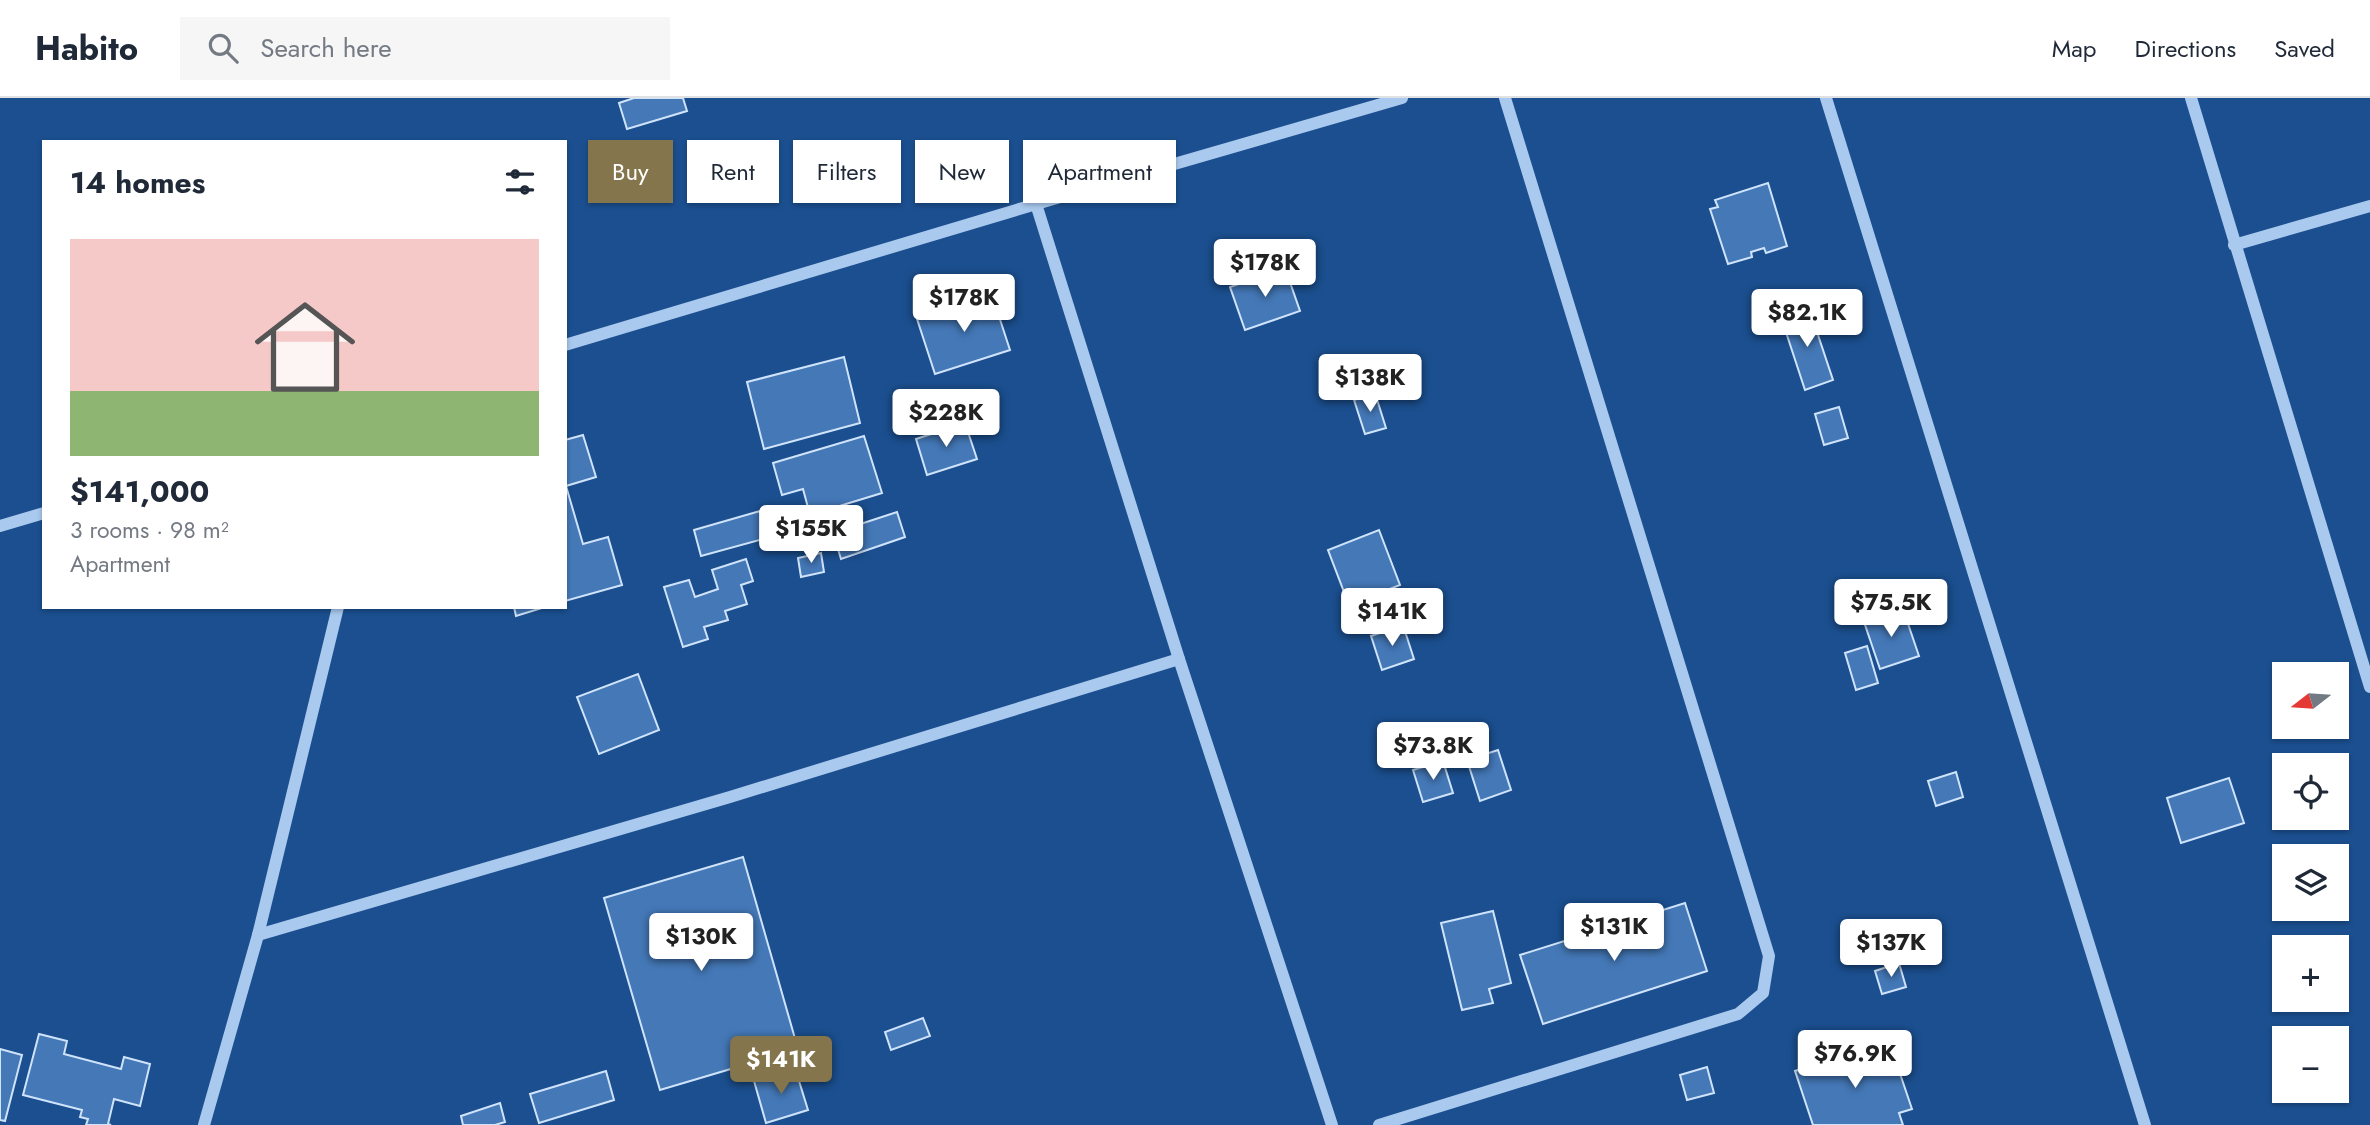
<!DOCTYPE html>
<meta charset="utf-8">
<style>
:root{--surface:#fff;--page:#f6f6f7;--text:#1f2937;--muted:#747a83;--line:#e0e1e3;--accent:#84754c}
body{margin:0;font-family:Jost,sans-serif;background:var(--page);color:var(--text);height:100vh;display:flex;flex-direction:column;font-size:26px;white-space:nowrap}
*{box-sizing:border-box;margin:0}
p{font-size:23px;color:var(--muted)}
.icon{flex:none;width:38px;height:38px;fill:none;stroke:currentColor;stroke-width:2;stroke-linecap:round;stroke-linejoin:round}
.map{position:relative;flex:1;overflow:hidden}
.side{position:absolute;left:42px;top:42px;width:525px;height:469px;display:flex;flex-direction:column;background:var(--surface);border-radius:0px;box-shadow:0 2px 5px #0004}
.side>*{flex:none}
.top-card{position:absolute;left:588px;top:42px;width:665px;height:63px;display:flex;gap:14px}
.needle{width:46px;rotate:253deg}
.tools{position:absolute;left:2272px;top:564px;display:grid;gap:14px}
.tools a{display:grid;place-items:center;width:77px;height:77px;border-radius:0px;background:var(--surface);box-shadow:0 2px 5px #0004;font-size:35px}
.price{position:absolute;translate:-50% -60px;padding:0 16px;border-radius:7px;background:#fff;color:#222;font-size:23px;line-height:46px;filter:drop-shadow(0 2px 4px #0008)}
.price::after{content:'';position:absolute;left:50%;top:42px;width:21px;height:16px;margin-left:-10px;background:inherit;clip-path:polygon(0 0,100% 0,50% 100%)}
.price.active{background:var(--accent);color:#fff}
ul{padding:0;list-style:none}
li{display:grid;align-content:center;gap:14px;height:371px;padding:0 28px}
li+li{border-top:2px solid var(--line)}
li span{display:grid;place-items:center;height:217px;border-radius:0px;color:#555}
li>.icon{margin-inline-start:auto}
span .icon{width:126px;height:126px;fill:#fffc;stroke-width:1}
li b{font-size:30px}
h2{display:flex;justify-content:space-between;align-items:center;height:84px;padding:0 28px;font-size:30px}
.chip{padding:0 24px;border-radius:0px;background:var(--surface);box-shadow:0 2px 5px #0004;font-size:24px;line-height:63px}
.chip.active{background:var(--accent);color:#fff}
header{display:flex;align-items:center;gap:42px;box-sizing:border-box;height:98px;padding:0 35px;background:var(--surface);border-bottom:2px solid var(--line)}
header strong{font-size:33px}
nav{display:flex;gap:38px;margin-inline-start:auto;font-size:24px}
.search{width:490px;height:63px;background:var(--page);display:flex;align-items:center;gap:18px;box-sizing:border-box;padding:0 24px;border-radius:0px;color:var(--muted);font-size:26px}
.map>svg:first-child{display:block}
</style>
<header>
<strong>Habito</strong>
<div class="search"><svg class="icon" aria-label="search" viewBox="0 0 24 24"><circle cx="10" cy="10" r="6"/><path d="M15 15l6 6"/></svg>Search here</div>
<nav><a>Map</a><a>Directions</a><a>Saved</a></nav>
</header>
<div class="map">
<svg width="2370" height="1027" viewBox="0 0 2370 1027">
<rect width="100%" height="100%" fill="#1b4f8f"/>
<g fill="#4478b7" stroke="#cfe3fa" stroke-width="2">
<path d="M634 0H683L687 13 627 31 619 5Z"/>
<path d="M1768 85 1787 148 1766 155 1764 150 1751 154 1752 159 1728 166 1710 111 1718 109 1715 102Z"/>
<path d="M1285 170 1300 213 1245 232 1230 189Z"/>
<path d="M992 197 1010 252 935 276 917 221Z"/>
<path d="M1809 210 1833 282 1805 292 1781 219Z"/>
<path d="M844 259 860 325 764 351 747 284Z"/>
<path d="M1375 295 1386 330 1365 336 1354 302Z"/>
<path d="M1839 309 1848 340 1824 347 1815 316Z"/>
<path d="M965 325 977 361 927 377 916 341Z"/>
<path d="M583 337 596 379 566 388 583 446 608 439 622 487 565 503V342Z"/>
<path d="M864 338 882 395 810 417 803 391 782 397 773 365Z"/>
<path d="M760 413 767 440 701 458 694 432Z"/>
<path d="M897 414 905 439 841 461 833 435Z"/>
<path d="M1379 432 1400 487 1349 507 1328 452Z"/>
<path d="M821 455 824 474 801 479 798 460Z"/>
<path d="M746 461 753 483 741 487 747 506 725 513 728 522 704 529 708 541 683 549 664 489 689 482 695 499 718 491 712 472Z"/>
<path d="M514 509H545L516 518Z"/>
<path d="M1903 511 1919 558 1880 571 1864 524Z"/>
<path d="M1403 527 1414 561 1382 572 1371 538Z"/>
<path d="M1867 548 1878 585 1856 592 1845 555Z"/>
<path d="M638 576 659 632 599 656 577 599Z"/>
<path d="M1498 652 1511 692 1480 703 1467 662Z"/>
<path d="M1443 663 1453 695 1423 704 1413 672Z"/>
<path d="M1956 674 1963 699 1936 708 1928 683Z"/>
<path d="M2229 680 2244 725 2181 745 2167 700Z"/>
<path d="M743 759 798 951 660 992 604 800Z"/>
<path d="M1685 805 1707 873 1543 926 1520 857Z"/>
<path d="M1493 813 1511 885 1489 891 1493 905 1462 912 1441 825Z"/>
<path d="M1899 865 1906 889 1882 896 1875 873Z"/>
<path d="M923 920 930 938 891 952 885 934Z"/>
<path d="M39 936 67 943 64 956 121 971 124 959 150 966 140 1008 114 1001 108 1026 111 1027H86L88 1021 80 1019 82 1012 23 997Z"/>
<path d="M1864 950 1867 960 1892 952 1912 1011 1899 1015 1903 1027H1813L1795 973Z"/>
<path d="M0 951 22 957 5 1023 0 1022Z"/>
<path d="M1707 969 1714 995 1687 1002 1680 977Z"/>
<path d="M795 970 808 1012 766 1025 754 983Z"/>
<path d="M606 973 614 1002 539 1025 530 996Z"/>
<path d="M500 1005 505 1024 495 1027H463L461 1018Z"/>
</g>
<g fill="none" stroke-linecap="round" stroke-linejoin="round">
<g stroke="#a9c9ee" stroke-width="12">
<path d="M1826 0 2145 1027"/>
<path d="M2191 0 2370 589"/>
<path d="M1036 106 1179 561 1332 1027"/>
<path d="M2234 147 2370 108"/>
<path d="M565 247 1036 106 1402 0"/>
<path d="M0 428 44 415"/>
<path d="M258 837 730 699 1179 561"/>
<path d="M204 1027 258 837 338 509"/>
<path d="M1379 1027 1738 916 1763 895 1769 858 1505 0"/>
</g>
</g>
</svg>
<div class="tools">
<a><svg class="needle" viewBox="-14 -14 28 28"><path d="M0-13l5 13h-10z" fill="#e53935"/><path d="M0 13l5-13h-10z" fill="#747a83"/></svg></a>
<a><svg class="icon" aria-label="locate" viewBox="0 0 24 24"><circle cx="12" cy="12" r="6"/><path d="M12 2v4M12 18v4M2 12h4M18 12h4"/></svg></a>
<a><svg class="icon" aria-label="layers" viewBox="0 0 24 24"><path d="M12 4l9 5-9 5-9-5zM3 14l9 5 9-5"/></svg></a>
<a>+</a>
<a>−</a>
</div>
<b class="price" style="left:1265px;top:201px">$178K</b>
<b class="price" style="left:964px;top:236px">$178K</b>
<b class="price" style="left:1807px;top:251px">$82.1K</b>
<b class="price" style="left:1370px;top:316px">$138K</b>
<b class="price" style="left:946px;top:351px">$228K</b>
<b class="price" style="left:811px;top:467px">$155K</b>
<b class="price" style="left:1891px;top:541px">$75.5K</b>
<b class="price" style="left:1392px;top:550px">$141K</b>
<b class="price" style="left:1433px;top:684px">$73.8K</b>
<b class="price" style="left:1614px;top:865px">$131K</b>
<b class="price" style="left:701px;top:875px">$130K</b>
<b class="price" style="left:1891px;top:881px">$137K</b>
<b class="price" style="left:1855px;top:992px">$76.9K</b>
<b class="price active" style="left:781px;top:998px">$141K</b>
<div class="top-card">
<a class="chip active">Buy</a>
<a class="chip">Rent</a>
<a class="chip">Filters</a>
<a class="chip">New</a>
<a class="chip">Apartment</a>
</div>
<section class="side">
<h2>14 homes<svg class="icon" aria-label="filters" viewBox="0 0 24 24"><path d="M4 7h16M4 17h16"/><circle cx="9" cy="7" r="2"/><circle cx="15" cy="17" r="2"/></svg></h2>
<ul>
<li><span style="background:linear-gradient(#f6c9c9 70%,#8fb573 0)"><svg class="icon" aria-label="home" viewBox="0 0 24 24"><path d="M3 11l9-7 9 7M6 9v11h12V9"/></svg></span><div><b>$141,000</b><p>3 rooms · 98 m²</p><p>Apartment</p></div></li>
</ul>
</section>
</div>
